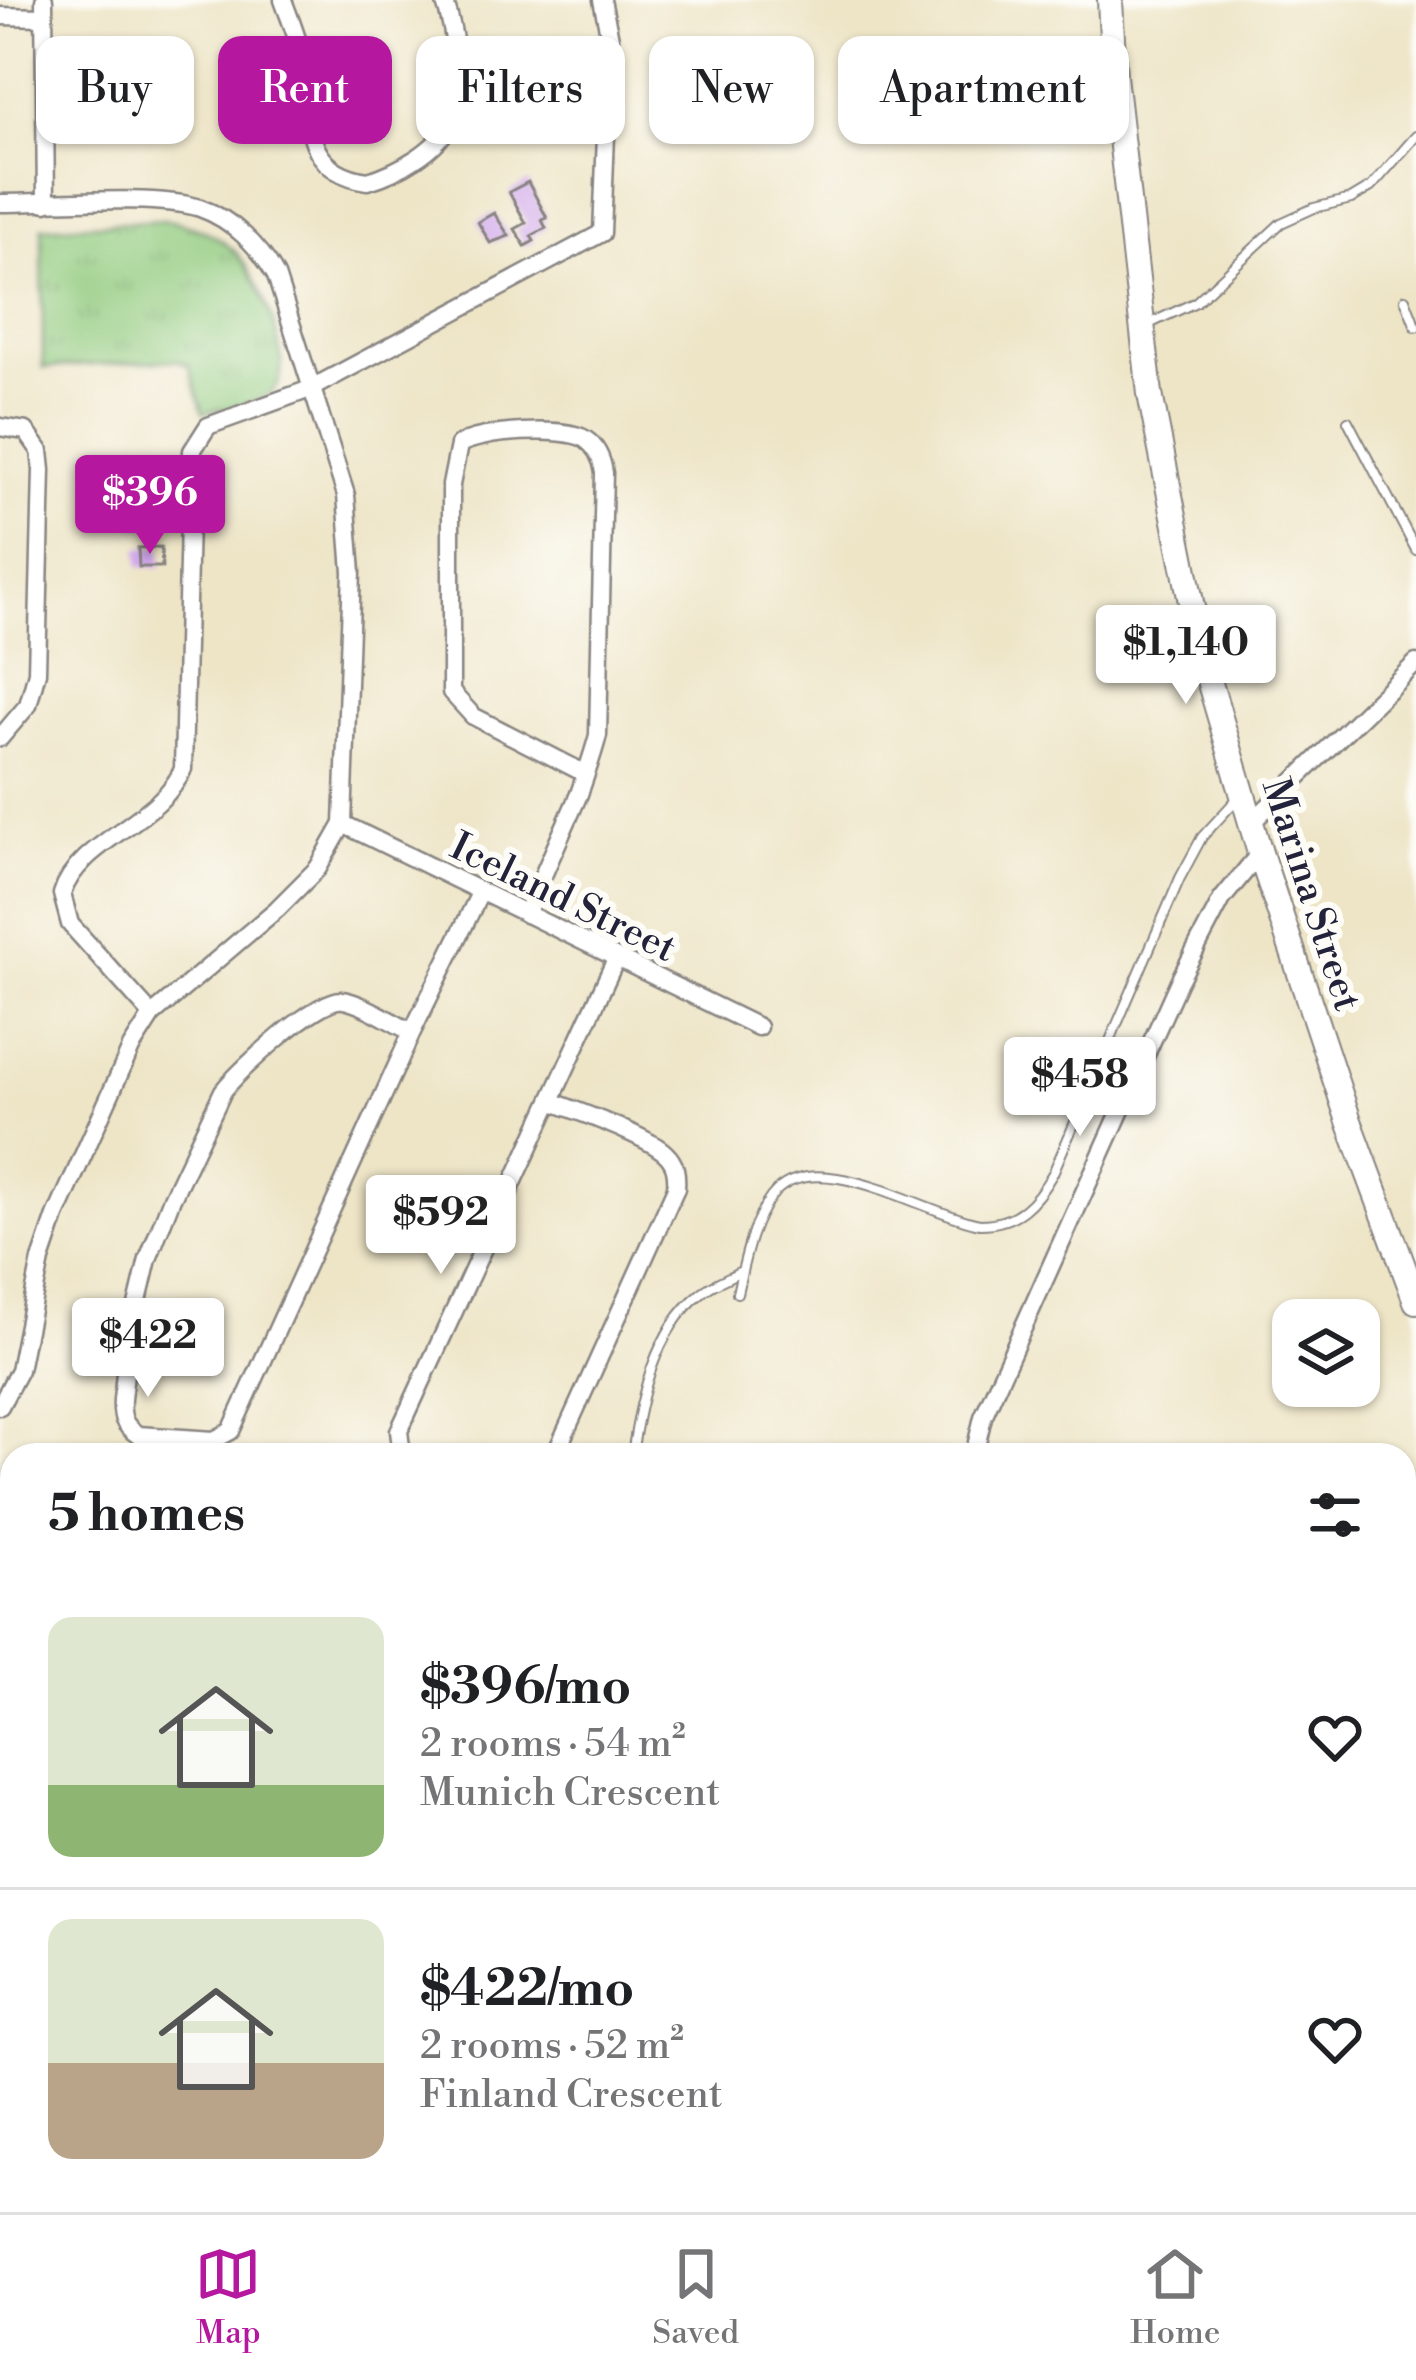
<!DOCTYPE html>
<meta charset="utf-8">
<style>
:root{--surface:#fff;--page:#f6f6f6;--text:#202124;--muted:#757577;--line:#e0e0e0;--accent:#b5179e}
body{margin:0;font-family:"Libre Bodoni",serif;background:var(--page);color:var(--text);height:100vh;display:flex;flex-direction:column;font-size:45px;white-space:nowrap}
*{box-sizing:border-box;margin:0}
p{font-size:39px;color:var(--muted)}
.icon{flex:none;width:66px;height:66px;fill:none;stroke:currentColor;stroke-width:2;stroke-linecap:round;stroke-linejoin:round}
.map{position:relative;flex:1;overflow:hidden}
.drawer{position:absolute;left:0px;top:1443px;width:1416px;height:771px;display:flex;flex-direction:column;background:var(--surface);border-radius:36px 36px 0 0;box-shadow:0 3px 9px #0004}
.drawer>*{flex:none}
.hud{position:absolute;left:36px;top:36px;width:1344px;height:108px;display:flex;gap:24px}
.buttons{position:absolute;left:1272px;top:1299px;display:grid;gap:24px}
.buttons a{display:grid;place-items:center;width:108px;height:108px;border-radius:24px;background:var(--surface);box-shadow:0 3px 9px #0004;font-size:60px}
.price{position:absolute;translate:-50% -102px;padding:0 27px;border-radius:12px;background:#fff;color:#222;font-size:39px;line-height:78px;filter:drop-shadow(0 3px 6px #0008)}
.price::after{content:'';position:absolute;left:50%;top:72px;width:36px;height:27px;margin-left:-18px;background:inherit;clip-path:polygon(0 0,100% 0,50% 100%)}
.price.active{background:var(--accent);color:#fff}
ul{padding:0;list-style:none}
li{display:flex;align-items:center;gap:36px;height:300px;padding:0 48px}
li+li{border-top:3px solid var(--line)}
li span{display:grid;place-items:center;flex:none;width:336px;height:240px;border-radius:24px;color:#555}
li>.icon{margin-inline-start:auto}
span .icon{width:144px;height:144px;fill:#fffc;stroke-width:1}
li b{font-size:51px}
h2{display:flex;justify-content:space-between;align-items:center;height:144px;padding:0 48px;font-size:51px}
.pill{padding:0 42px;border-radius:24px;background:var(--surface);box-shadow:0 3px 9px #0004;font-size:42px;line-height:108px}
.pill.active{background:var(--accent);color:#fff}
.tab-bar{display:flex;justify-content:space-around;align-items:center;height:168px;border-top:3px solid var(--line);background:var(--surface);font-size:33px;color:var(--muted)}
.tab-bar a{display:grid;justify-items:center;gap:6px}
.tab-bar .active{color:var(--accent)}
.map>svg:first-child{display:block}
</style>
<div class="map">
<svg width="1416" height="2212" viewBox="0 0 1416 2212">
<defs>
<pattern id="park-tufts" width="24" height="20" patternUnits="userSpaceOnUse" patternTransform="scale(3)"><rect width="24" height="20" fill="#92cb7f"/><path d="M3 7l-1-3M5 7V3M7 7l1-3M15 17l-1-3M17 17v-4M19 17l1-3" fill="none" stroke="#7eae6f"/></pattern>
</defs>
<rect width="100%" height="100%" fill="#fdfcf7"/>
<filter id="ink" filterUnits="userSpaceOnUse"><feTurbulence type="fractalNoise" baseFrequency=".00833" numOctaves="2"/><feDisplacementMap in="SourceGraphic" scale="24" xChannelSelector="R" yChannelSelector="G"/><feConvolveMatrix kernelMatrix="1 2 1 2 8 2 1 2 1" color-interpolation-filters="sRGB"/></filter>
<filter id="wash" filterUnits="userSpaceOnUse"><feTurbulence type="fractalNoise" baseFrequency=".004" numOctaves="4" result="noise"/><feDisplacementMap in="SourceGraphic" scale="48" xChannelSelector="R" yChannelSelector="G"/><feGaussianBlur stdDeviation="2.7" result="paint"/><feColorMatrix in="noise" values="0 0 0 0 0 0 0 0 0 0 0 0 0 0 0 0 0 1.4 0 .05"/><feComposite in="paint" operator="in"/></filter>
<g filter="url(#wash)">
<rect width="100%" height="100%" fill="#eee5c7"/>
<path fill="url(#park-tufts)" stroke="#5a765d" stroke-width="3" d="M166 220C192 225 212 231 232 249 256 269 300 367 273 391 257 405 223 408 203 413L189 365 176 360 43 368 42 227Z"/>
<g id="blocks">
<g fill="#cfa5eb">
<path d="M528 182 547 218 542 220 546 228 531 236 534 241 525 246 515 229 526 223 509 192Z"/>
<path d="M494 213 509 236 490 243 478 222Z"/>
<path d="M129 507H159L162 527 134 528Z"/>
<path d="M161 547 162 567H139L138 548Z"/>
</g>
</g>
</g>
<g filter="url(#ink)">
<use href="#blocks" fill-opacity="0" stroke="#888481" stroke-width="3"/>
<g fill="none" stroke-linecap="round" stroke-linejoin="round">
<defs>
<g id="service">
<path d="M1405 299 1416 327"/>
<path d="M1149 324 1196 302 1281 223 1314 208 1351 199 1371 187 1416 136"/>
<path d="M1348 421 1416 550"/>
<path d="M737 1293C745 1260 751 1224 771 1197 813 1141 927 1215 980 1224 1017 1224 1036 1203 1053 1173L1180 878 1202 837 1237 799"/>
<path d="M632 1455C640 1400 654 1331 700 1294 711 1284 728 1278 741 1271"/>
</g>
<g id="minor">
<path d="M44 0 46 203"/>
<path d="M283 0C290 20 300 42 303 63 312 116 298 171 368 181 396 173 439 150 451 121 465 90 455 31 444 0"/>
<path d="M0 16 43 17"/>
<path d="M0 203C50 203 156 194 200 208 232 219 260 247 276 276L346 495 352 572 343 824 318 868 277 909 152 1015 131 1048 56 1216 41 1260 19 1370 0 1406"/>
<path d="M0 427 26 431 40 451 42 470 37 672 28 705 0 738"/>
<path d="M1251 823 1416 663"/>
<path d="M343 824 758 1027"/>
<path d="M526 914 579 794C586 774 593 755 598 735L604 473C602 459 597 447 585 439 566 426 478 431 459 445L451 485V692L473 716 586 774"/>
<path d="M152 1015 70 924 62 894C78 841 161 821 183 769L190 478 192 451 208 426 310 389 602 233 610 38 602 0"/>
<path d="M412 1032C391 1022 365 1004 343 1000 319 996 238 1071 223 1091L172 1198 148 1259 129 1339 122 1399C121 1417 123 1425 138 1435L214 1440 231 1431 412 1032 480 893"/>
<path d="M551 1101C578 1112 646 1135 665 1153 676 1163 677 1174 676 1188L555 1455"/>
<path d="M402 1455 399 1431 616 959"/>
<path d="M974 1455 983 1417 1179 981 1222 899 1260 853"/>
<path d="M1404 1654 1416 1644"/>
<path d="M0 1918 12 1945"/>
<path d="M121 2202 123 2212"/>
<path d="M291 2212 292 2202"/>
<path d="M442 2212 443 2202"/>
</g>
<path id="secondary" d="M1110 0 1114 76 1150 394 1201 653 1260 853 1349 1121 1416 1301"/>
</defs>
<use href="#service" stroke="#888481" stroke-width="12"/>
<use href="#minor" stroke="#888481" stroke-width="21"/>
<use href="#secondary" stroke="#888481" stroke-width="28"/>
<use href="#service" stroke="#fff" stroke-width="8"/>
<use href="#minor" stroke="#fff" stroke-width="16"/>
<use href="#secondary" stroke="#fff" stroke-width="24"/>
</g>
</g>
<g text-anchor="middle" stroke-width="12" stroke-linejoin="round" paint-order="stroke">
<g font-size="39" fill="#22223b" stroke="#fdfcf7">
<text transform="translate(1313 894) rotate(72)" y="14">Marina Street</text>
<text transform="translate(564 896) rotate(26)" y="14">Iceland Street</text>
</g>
</g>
</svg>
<div class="buttons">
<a><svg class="icon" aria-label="layers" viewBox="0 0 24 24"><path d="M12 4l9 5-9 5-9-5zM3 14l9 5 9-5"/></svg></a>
</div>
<b class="price active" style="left:150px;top:557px">$396</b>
<b class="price" style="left:1186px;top:707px">$1,140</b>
<b class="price" style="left:1080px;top:1139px">$458</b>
<b class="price" style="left:441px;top:1277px">$592</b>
<b class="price" style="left:148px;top:1400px">$422</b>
<div class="hud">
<a class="pill">Buy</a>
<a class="pill active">Rent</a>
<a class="pill">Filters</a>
<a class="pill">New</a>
<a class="pill">Apartment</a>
</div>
<section class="drawer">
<h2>5 homes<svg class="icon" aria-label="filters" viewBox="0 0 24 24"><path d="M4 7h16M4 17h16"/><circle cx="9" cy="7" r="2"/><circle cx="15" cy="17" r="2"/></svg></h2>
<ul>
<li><span style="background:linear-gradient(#dfe7d0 70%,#8fb573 0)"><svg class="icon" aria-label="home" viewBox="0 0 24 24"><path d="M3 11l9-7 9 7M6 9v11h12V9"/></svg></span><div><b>$396/mo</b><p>2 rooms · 54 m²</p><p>Munich Crescent</p></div><svg class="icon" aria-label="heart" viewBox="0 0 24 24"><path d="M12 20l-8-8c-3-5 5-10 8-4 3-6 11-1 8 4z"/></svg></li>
<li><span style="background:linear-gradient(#dfe7d0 60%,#b9a48a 0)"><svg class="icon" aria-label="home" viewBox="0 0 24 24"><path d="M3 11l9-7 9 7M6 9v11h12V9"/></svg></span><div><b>$422/mo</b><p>2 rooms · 52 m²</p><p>Finland Crescent</p></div><svg class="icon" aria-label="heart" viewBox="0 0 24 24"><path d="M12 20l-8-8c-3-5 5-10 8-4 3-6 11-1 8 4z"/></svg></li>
</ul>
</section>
</div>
<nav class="tab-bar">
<a class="active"><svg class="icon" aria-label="map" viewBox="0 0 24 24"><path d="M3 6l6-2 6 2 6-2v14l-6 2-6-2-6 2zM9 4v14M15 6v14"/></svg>Map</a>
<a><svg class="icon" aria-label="saved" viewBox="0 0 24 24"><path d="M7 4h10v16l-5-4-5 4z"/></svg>Saved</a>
<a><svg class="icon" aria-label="home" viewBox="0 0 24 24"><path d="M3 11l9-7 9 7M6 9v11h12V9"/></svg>Home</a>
</nav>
